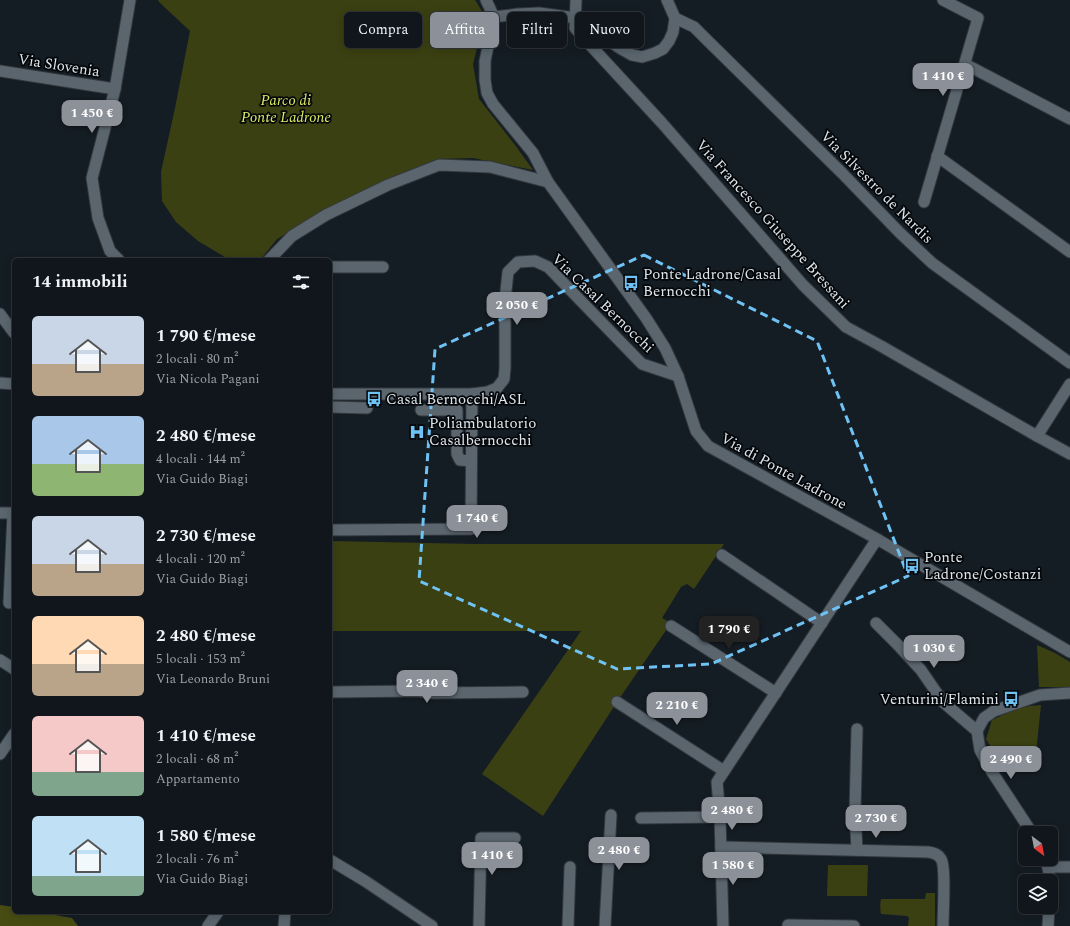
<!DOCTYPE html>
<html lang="it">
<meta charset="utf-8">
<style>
:root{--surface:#10161b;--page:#1e2328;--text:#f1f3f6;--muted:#9c9fa3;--line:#30353a;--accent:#8c9099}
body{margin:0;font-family:Spectral,serif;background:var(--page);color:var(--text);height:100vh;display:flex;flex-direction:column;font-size:15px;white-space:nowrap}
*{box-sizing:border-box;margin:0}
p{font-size:13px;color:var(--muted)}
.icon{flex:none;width:22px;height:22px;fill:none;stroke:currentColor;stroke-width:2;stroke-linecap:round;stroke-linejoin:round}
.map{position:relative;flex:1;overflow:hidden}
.drawer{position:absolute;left:12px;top:258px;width:320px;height:656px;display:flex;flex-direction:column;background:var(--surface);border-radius:6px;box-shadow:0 2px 10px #0003,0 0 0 1px var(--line)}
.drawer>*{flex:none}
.guide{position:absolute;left:344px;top:12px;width:380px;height:36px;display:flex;gap:8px}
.needle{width:26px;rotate:148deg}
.fabs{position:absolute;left:1018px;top:826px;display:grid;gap:8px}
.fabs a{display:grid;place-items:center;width:40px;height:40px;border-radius:6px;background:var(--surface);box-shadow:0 2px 10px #0003,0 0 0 1px var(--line);font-size:20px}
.price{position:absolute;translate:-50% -34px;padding:0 9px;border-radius:8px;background:var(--accent);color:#fff;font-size:13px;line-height:26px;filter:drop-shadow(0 1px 2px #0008)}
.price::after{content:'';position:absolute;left:50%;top:24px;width:12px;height:9px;margin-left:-6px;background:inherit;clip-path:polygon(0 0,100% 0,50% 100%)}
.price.selected{background:#222;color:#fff}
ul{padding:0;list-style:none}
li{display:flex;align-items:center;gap:12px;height:100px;padding:0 20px}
li span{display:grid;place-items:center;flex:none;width:112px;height:80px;border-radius:6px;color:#555}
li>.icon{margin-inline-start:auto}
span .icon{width:48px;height:48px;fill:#fffc;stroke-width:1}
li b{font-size:17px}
h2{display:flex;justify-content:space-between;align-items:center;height:48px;padding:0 20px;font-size:17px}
.tag{padding:0 14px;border-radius:6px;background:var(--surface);box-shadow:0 2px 10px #0003,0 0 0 1px var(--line);font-size:14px;line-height:36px}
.tag.selected{background:var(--accent);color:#fff}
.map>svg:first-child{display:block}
</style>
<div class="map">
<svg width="1070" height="926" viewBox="0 0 1070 926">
<rect width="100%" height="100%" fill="#151d24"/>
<g fill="#3b4012">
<path d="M159 0H475L485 16 473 64 479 99 515 145 533 170 473 158 439 159 350 197 277 239 260 260H230L198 241 176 222 162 201 161 172 175 108 190 31 158 1Z"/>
<path d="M330 541 474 544H724L694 589 687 584 681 587 662 618 671 623 617 702 543 816 482 774 581 631H330Z"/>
<path d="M1037 645 1055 653 1070 662V687H1039Z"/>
<path d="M1041 705 1036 753 1026 764 1016 768 1001 764 986 739 992 720 1019 707Z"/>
<path d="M828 865H868L867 896H827Z"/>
<path d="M926 893H935V926H908L909 918 907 916 881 914C880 910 880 903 881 899H925Z"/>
</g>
<path fill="#474c13" d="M0 905 14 907V912H38L72 918 78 926H0Z"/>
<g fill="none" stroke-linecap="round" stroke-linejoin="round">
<defs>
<g id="minor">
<path d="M486 0 494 17"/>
<path d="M576 0 575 28 592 47 662 123 803 285 846 327 881 346 1037 436 1070 454"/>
<path d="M675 18 694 27 706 39 842 173 900 233 932 263 1070 363"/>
<path d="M965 64 1070 119"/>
<path d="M0 71 115 89"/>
<path d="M937 156 1070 252"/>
<path d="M548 182 533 153 493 104 487 93 485 80V61L494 17 518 14 539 13 576 18 594 29 618 47 632 55 642 57 655 53 663 49 669 41 673 32 675 18 667 0"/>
<path d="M924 202 978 18 943 0"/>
<path d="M119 260 110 251 98 218 92 178 115 89 130 0"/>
<path d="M269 260 292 236 326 215 388 185 439 165 490 167 548 182 646 318 665 348 678 376 696 431 708 446 877 539 1070 652"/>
<path d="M330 267H383"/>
<path d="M0 314 14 333"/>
<path d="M0 383 14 384"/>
<path d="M330 394H472L487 392 497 388 504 379 505 368V300L508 272 518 262 535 261 548 267 642 364 678 376"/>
<path d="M330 407 367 408"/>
<path d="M421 410H457V454L460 460 471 461"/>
<path d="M1037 436 1070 384"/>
<path d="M0 513H14"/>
<path d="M330 530 471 529 472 394"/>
<path d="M722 555 822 623"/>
<path d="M9 603 13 513"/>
<path d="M876 623 898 645 921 670 943 702 977 731"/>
<path d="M671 626 776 693"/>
<path d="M0 660 14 669"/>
<path d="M330 692 416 691 433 693 523 692"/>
<path d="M617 702 724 771"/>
<path d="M977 731 980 750 992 772 1032 833"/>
<path d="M977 731 984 718 994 711 1040 695 1070 693"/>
<path d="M0 754 14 734"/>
<path d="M641 818 720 817"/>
<path d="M721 847 928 852C934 853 938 854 941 859 946 866 943 914 943 926"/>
<path d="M857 850 855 812 857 729"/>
<path d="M1046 859 1049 873V881"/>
<path d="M330 860 365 881 432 926"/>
<path d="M1048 867H1070"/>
<path d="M208 926 218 912"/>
<path d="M284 926 285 912"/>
<path d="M479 926 481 838H515"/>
<path d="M568 926 570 867"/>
<path d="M605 926 611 815"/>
<path d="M723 926 720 817 717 782 877 539"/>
<path d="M788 926V925L854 926"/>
<path d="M1048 926 1049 907"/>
</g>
</defs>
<use href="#minor" stroke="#33383e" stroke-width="13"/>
<use href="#minor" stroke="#5a656e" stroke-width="11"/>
</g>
<path fill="none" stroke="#6fc2f4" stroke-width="3" stroke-dasharray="8 5" stroke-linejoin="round" d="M644 255 817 341 908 576 711 664 617 669 419 581 435 349Z"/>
<defs>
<symbol id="bus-bare" viewBox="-9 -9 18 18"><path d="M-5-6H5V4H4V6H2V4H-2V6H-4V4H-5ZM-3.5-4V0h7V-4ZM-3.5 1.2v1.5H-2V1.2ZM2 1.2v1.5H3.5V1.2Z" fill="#6fc2f4" stroke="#04070a" stroke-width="2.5" paint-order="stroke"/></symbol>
<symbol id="hospital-bare" viewBox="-9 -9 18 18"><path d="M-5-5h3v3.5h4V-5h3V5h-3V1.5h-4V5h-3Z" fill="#6fc2f4" stroke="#04070a" stroke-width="2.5" paint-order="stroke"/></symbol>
</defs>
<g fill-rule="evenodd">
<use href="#bus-bare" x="620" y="272" width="22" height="22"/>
<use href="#bus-bare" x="363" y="388" width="22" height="22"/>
<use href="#hospital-bare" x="406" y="421" width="22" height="22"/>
<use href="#bus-bare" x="901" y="555" width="22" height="22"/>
<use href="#bus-bare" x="1000" y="688" width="22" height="22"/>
</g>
<g text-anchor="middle" stroke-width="3.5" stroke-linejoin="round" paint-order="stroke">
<g font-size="15" fill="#dfe5ea" stroke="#04070a">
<text transform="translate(59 65) rotate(9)" y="5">Via Slovenia</text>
<text transform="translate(877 187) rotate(45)" y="5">Via Silvestro de Nardis</text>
<text transform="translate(773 224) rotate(48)" y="5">Via Francesco Giuseppe Bressani</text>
<text transform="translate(603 303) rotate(44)" y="5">Via Casal Bernocchi</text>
<text transform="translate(784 471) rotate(29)" y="5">Via di Ponte Ladrone</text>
</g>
<g font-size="15" font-style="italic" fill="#dcea62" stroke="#04070a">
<text x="286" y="105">Parco di<tspan x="286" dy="17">Ponte Ladrone</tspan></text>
</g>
<g font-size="15" fill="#dfe5ea" stroke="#04070a" text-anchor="start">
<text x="643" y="279">Ponte Ladrone/Casal<tspan x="643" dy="17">Bernocchi</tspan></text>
<text x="386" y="404">Casal Bernocchi/ASL</text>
<text x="429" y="428">Poliambulatorio<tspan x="429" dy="17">Casalbernocchi</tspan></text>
<text x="924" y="562">Ponte<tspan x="924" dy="17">Ladrone/Costanzi</tspan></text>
<text x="999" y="704" text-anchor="end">Venturini/Flamini</text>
</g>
</g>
</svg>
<div class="fabs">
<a><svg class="needle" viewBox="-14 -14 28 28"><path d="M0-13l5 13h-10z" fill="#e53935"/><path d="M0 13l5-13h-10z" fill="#9c9fa3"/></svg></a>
<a><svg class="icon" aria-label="layers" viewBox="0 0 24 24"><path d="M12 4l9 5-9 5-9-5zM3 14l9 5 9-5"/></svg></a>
</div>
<b class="price" style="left:943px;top:97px">1 410 €</b>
<b class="price" style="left:92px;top:134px">1 450 €</b>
<b class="price" style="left:517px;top:326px">2 050 €</b>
<b class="price" style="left:477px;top:539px">1 740 €</b>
<b class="price selected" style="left:729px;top:650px">1 790 €</b>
<b class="price" style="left:934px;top:669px">1 030 €</b>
<b class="price" style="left:427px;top:704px">2 340 €</b>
<b class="price" style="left:677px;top:726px">2 210 €</b>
<b class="price" style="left:1011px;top:780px">2 490 €</b>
<b class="price" style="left:732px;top:831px">2 480 €</b>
<b class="price" style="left:876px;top:839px">2 730 €</b>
<b class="price" style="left:619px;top:871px">2 480 €</b>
<b class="price" style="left:492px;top:876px">1 410 €</b>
<b class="price" style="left:733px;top:886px">1 580 €</b>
<div class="guide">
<a class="tag">Compra</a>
<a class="tag selected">Affitta</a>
<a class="tag">Filtri</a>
<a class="tag">Nuovo</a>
</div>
<section class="drawer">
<h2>14 immobili<svg class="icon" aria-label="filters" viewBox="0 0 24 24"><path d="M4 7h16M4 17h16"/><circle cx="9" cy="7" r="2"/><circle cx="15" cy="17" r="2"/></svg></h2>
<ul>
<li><span style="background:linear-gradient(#c9d6e8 60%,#b9a48a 0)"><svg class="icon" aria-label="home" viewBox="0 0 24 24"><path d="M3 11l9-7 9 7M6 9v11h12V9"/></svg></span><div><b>1 790 €/mese</b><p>2 locali · 80 m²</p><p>Via Nicola Pagani</p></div></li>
<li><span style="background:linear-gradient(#a9c7e8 60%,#8fb573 0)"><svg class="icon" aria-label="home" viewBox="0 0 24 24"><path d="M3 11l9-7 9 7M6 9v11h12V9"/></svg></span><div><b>2 480 €/mese</b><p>4 locali · 144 m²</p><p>Via Guido Biagi</p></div></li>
<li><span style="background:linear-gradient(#c9d6e8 60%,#b9a48a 0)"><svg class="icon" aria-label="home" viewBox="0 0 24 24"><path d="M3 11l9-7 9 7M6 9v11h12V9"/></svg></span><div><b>2 730 €/mese</b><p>4 locali · 120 m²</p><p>Via Guido Biagi</p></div></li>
<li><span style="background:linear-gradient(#ffd9b3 60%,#b9a48a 0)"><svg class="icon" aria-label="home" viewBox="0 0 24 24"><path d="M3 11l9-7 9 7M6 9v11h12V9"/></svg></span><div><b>2 480 €/mese</b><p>5 locali · 153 m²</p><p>Via Leonardo Bruni</p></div></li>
<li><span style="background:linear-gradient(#f6c9c9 70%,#7fa58c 0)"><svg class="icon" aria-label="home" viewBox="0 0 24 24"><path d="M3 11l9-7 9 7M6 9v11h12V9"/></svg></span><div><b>1 410 €/mese</b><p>2 locali · 68 m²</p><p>Appartamento</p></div></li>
<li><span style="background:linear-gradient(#bfe0f5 75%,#7fa58c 0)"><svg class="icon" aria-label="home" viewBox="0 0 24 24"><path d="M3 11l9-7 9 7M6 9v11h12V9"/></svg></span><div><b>1 580 €/mese</b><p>2 locali · 76 m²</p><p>Via Guido Biagi</p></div></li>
</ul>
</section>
</div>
